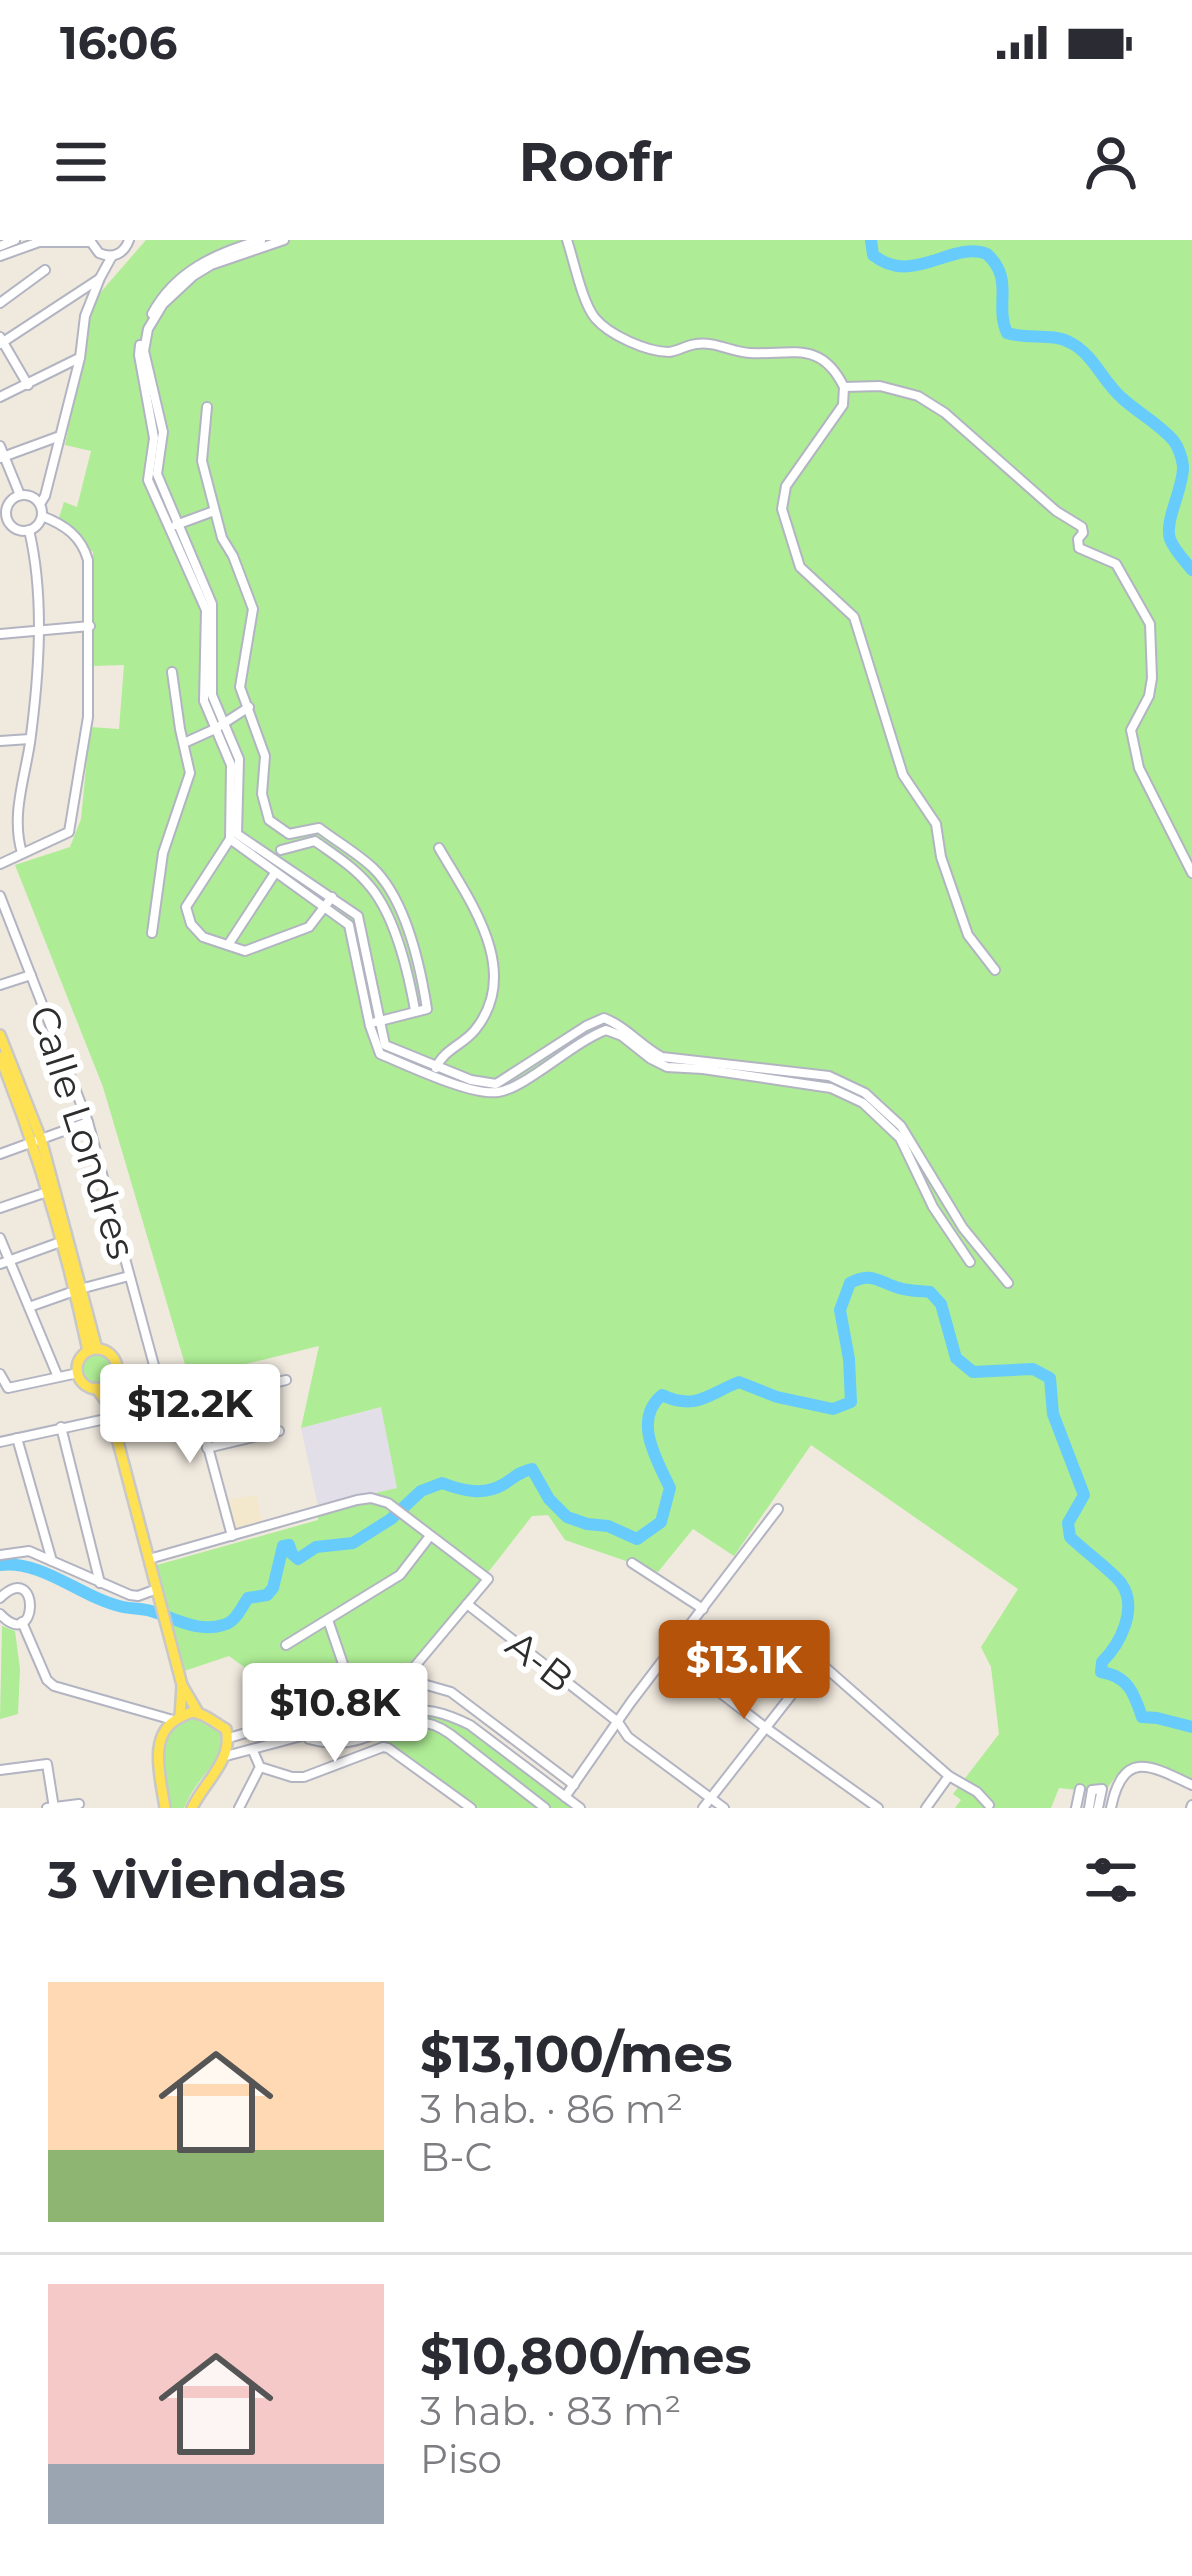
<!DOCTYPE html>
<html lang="es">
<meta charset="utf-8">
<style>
:root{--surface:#fff;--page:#f2f2f3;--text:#2b2b33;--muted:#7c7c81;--line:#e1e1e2;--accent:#b45309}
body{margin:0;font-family:Montserrat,sans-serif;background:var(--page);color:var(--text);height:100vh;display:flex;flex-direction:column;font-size:45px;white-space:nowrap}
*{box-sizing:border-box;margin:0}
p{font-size:39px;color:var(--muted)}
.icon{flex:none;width:66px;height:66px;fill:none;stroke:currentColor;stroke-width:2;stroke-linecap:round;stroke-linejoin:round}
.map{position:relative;height:1568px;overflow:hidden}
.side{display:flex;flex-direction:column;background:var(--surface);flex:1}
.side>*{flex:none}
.price{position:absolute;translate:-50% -102px;padding:0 27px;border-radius:12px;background:#fff;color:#222;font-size:39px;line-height:78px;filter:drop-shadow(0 3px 6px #0008)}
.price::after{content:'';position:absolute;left:50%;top:72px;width:36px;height:27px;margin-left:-18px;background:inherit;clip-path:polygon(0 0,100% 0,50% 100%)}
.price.current{background:var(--accent);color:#fff}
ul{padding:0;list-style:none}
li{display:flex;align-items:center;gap:36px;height:300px;padding:0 48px}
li+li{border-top:3px solid var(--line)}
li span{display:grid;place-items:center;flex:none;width:336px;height:240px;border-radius:0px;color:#555}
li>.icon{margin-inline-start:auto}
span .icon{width:144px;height:144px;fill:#fffc;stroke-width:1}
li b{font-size:51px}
h2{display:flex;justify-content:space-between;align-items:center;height:144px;padding:0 48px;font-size:51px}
.status{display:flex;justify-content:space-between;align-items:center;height:84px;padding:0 60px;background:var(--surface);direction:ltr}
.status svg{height:33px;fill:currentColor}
header{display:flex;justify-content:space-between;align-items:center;height:156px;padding:0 48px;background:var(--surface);font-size:54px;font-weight:700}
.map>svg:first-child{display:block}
</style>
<div class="status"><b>16:06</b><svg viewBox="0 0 49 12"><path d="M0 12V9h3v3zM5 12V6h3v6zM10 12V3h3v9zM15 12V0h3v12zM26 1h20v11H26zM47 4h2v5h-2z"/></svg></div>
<header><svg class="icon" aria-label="menu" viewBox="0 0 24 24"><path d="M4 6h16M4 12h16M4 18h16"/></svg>Roofr<svg class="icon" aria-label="person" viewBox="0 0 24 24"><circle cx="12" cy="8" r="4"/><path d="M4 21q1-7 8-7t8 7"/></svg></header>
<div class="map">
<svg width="1192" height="1568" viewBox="0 0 1192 1568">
<rect width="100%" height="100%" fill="#f0e9de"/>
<path fill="#e2dfe8" d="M382 1167 397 1248 318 1266 301 1188Z"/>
<path fill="#f3e8cc" d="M256 1255 262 1281 236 1288 228 1260Z"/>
<g fill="#aeec95">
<path d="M146 0H1192V1548L1143 1526 1116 1536 1104 1553 1059 1548 1051 1568H955L961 1560 953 1554 999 1494 991 1427 981 1407 1018 1349 811 1205 734 1316 693 1289 658 1332 565 1300 548 1275 532 1276 411 1431 419 1461 461 1483 573 1568H473L383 1503 292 1462 229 1416 184 1431 157 1325 318 1280V1266L397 1248 381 1167 301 1188 319 1106 189 1138 103 847 15 625 70 607 81 579 90 487 119 489 124 425 94 426 93 312 58 281 64 262 77 267 91 211 65 205 94 60Z"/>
<circle cx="98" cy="1129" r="16"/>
<path d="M2 1386 15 1391 20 1429 18 1474 0 1479Z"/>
<path d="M187 1478C208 1478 221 1484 223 1506 213 1529 195 1541 184 1568H170C165 1536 150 1494 187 1478Z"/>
</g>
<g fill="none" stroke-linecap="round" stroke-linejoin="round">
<g stroke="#67ccfc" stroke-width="12">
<path d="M871 0 873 15C913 47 952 0 987 14 1015 40 994 64 1007 93 1028 100 1052 92 1071 103 1094 115 1103 142 1122 158 1138 173 1158 183 1173 200 1178 206 1182 217 1183 226 1184 248 1164 280 1170 299 1174 310 1185 321 1192 330"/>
<path d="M0 1325C44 1320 81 1358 123 1367 132 1369 142 1368 151 1371 174 1378 198 1393 223 1385 236 1382 241 1368 248 1358L267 1355 273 1348 283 1306 289 1305 292 1314 298 1319 316 1307 353 1303 391 1279 421 1251 442 1243C463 1251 484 1256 504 1244 515 1237 519 1232 532 1229L549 1259 567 1277 587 1284 608 1286 637 1299 661 1282 670 1248C657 1220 632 1180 662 1155 696 1171 708 1154 739 1142L777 1157 833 1169 851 1162 849 1119 840 1070 850 1043C871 1031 879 1042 899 1048 908 1051 921 1051 930 1052L941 1064 956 1118 973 1132 1033 1129 1050 1138 1053 1174 1084 1255 1068 1283 1070 1297C1082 1309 1113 1332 1121 1343 1139 1368 1120 1404 1102 1422L1101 1432C1128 1436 1134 1453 1142 1477L1157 1478 1192 1487"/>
</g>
<defs>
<g id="minor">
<path d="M284 0 211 25 193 36 163 64 148 89 144 111 163 192 157 234 212 364V455L239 519 237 594 358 676 385 805 471 840 496 844 586 786 604 778C627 787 641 806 662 817L829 836 865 853 901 886 963 988 1008 1043"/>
<path d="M567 0C574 21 582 62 595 78 609 95 647 112 669 112 678 111 687 105 696 104 715 101 731 112 750 113 793 115 821 100 844 147L880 146 918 156 945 173 1056 271 1082 287 1083 293 1078 299 1079 308 1116 324 1150 384 1152 438 1149 456 1131 490 1139 528 1192 633"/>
<path d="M91 2 99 13C113 19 124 14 129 0"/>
<path d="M0 6 15 0"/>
<path d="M0 16 39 2H91"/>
<path d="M0 63 45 30"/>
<path d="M152 74C175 31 216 13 261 0"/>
<path d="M0 97 28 145"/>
<path d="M0 104 99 39"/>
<path d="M140 105 139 115 154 198 148 240 206 370 204 461 231 525 230 599 349 685 370 786 380 814C407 825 471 856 498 852 526 848 573 802 606 790L622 796 651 819 667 827 703 829 831 848 863 863 900 898 933 967 970 1022"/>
<path d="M844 147 843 165 786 246 782 269 800 327 854 377 903 535 936 584 941 617 968 695 995 730"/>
<path d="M0 157 79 118"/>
<path d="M207 167 202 221 222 298 233 316 253 369 240 447 265 516 262 554 269 580 289 594 319 588C336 601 357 613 373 628 406 660 420 724 427 769L376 782"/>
<path d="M0 206 20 255"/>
<path d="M0 218 60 196"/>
<circle cx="24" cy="273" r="18"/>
<path d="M40 264 45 256 80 118 85 76 100 38 112 16"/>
<path d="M176 285 214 271"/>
<path d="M0 394 90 386"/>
<path d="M0 501 30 499"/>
<path d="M184 503 215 489 249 467"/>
<path d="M230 599 186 667 191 684 203 697 245 711 309 687 332 657"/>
<path d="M281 610 315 601C333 614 354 627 368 644 395 674 408 731 415 770"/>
<path d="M22 613C11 576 24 541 30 503 39 435 45 358 29 290"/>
<path d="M0 624 69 592 88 477V320C81 296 65 285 42 276"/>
<path d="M0 656 88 882 155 1129 152 1133 117 1131"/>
<path d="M152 693 163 613 190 533 180 489 172 432"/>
<path d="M228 705 275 633"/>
<path d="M0 745 31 735"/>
<path d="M436 828C444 809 463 805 475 790 523 731 469 660 439 608"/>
<path d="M0 914 88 882"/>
<path d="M0 968 50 951"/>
<path d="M0 998 58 1137"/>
<path d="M0 1024 66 1000"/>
<path d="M29 1067 80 1049 129 1036"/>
<path d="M0 1134 8 1148 78 1133"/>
<path d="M191 1144 232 1296"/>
<path d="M196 1162 286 1140"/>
<path d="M61 1187 100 1343"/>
<path d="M17 1198 52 1321"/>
<path d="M0 1202 188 1161"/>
<path d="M207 1208 279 1191"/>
<path d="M0 1315 29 1311 130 1355 138 1356 157 1349"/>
<path d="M149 1319 357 1260 371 1258 388 1263 488 1339 410 1432 391 1449"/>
<path d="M632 1323 703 1369"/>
<path d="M0 1358C41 1318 39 1415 0 1374"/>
<path d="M467 1364 618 1482 628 1497 724 1568"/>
<path d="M328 1380 355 1459"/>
<path d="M22 1382 47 1440 54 1446 173 1480"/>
<path d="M286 1405 400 1335 430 1296"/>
<path d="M669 1413 766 1488 878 1568"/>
<path d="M362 1457 374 1493"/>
<path d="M229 1498 391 1449 423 1444 451 1452 574 1545"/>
<path d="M309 1499C318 1501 329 1504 338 1503 381 1502 407 1463 450 1494L545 1568"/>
<path d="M253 1511 260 1527 292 1537H304L383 1507 388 1508 471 1568"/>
<path d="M226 1516 395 1471C424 1467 444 1472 470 1485L580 1568"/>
<path d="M0 1530 47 1524 54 1568"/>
<path d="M565 1557 631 1462 778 1269"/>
<path d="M47 1568 79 1564"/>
<path d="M239 1568 260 1527"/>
<path d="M703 1568 818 1421 949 1536"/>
<path d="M926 1568 949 1536 977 1552 989 1565"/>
<path d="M1076 1568 1080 1549"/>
<path d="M1089 1568 1092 1550 1102 1549 1098 1568"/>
<path d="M1111 1568C1123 1509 1150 1525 1192 1545"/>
<path d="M1191 1568 1192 1565"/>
</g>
<g id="major">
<path d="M0 795 41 899 97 1109"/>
<path d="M0 817C38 912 67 1011 88 1111"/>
<circle cx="97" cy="1129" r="20"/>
<path d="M96 1148 108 1164 182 1445 199 1474"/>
<path d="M180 1477 182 1445"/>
<path d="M165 1568C161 1538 146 1493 181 1477 189 1473 191 1471 200 1474 209 1477 218 1485 226 1489 234 1520 204 1542 192 1568"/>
</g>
</defs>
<use href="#minor" stroke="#b2b4c2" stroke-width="12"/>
<use href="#major" stroke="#c8c8c8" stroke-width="14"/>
<use href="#minor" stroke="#fff" stroke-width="8"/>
<use href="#major" stroke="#ffe154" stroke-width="9"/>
</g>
<g text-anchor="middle" stroke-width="12" stroke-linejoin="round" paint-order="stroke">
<g font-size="39" fill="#2d2d2d" stroke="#fff">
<text transform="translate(83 892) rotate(72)" y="14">Calle Londres</text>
<text transform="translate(540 1421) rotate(38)" y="14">A-B</text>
</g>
</g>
</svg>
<b class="price" style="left:190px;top:1226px">$12.2K</b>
<b class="price current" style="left:744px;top:1482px">$13.1K</b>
<b class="price" style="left:335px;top:1525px">$10.8K</b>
</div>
<section class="side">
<h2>3 viviendas<svg class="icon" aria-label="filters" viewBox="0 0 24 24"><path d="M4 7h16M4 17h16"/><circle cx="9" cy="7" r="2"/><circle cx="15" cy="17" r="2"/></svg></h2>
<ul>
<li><span style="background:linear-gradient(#ffd9b3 70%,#8fb573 0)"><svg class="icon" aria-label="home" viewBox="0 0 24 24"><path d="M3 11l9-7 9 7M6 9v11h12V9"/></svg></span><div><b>$13,100/mes</b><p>3 hab. · 86 m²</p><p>B-C</p></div></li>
<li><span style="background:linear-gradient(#f6c9c9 75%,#9aa5b1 0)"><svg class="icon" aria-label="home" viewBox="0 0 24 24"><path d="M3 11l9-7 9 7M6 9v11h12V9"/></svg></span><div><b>$10,800/mes</b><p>3 hab. · 83 m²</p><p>Piso</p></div></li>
</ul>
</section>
